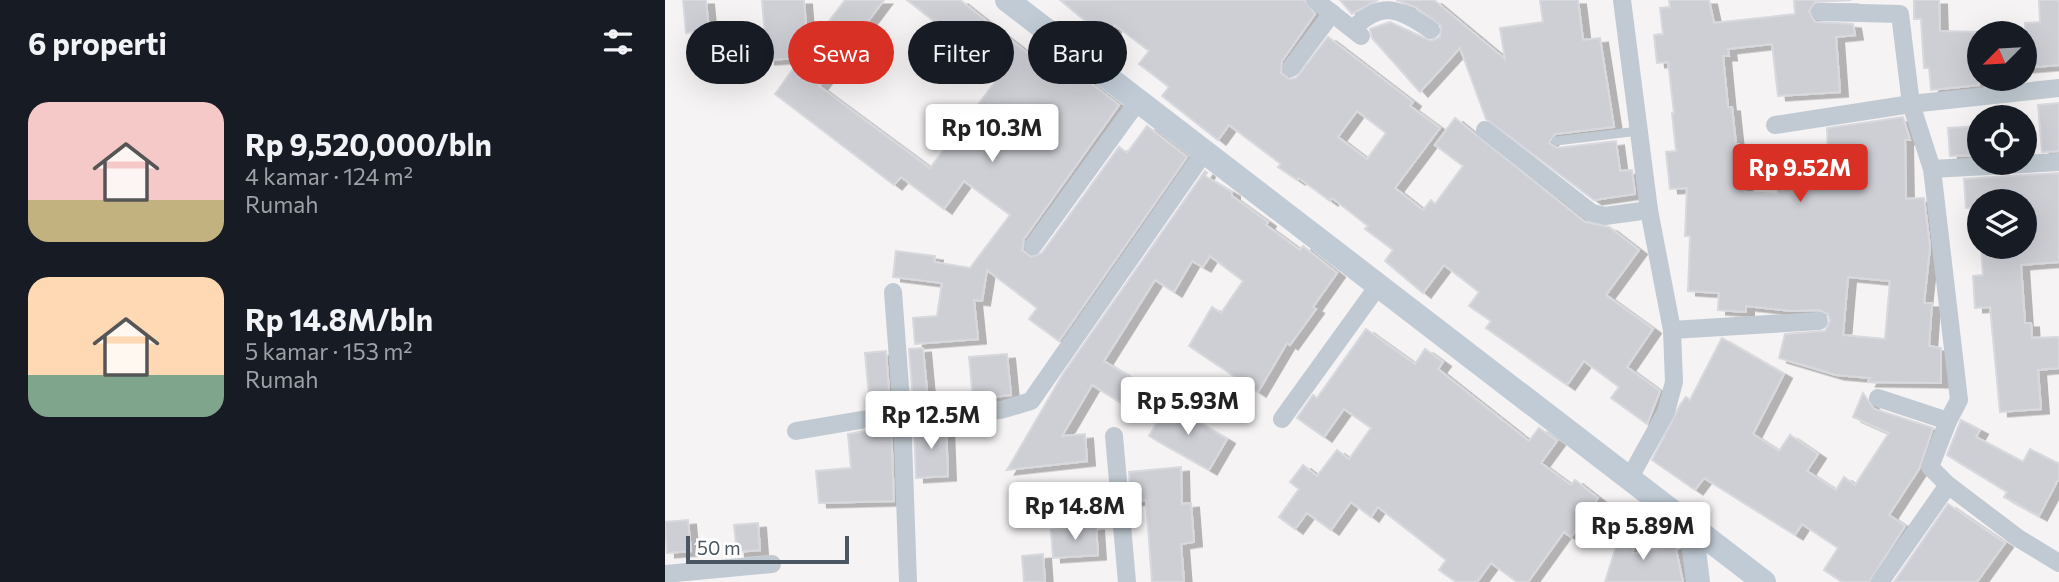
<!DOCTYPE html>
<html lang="id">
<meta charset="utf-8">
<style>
:root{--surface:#171b24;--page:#242831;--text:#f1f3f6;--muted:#9ea1a6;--accent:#d93025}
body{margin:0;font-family:Commissioner,sans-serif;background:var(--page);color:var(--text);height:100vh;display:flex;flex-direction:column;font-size:26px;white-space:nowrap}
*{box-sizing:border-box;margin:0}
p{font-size:23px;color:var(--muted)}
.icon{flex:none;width:38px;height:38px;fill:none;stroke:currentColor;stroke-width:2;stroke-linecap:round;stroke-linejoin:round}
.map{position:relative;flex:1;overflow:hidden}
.details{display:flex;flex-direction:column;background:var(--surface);width:665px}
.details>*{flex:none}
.banner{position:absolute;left:21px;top:21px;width:665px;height:63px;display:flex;gap:14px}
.needle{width:46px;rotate:246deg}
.tools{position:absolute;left:1302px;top:21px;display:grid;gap:14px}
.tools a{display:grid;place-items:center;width:70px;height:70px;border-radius:50%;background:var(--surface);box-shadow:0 7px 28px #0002;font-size:35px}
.scale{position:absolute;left:21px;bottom:18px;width:163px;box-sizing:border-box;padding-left:7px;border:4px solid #4a5661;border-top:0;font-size:19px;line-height:24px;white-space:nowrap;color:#4a5661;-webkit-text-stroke:5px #fff;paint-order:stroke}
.price{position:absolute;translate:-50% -60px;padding:0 16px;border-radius:7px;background:#fff;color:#222;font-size:23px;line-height:46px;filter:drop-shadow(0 2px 4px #0008)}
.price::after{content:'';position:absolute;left:50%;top:42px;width:21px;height:16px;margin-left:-10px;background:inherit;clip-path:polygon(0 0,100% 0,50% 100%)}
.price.on{background:var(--accent);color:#fff}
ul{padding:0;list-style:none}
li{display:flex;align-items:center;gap:21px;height:175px;padding:0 28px}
li span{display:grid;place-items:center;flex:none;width:196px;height:140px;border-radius:21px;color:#555}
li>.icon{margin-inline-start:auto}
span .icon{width:84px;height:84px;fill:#fffc;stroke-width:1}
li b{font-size:30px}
h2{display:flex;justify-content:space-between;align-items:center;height:84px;padding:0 28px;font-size:30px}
.chip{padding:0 24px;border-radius:32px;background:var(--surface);box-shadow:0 7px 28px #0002;font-size:24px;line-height:63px}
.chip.on{background:var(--accent);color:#fff}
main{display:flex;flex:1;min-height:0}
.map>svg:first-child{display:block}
</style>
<main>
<section class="details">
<h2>6 properti<svg class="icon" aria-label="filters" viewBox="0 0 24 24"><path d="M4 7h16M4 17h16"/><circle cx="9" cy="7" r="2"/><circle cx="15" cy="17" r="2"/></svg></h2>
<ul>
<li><span style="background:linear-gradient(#f6c9c9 70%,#c2b280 0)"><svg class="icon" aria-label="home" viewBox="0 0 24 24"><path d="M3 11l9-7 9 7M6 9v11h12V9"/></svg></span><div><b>Rp 9,520,000/bln</b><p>4 kamar · 124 m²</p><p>Rumah</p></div></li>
<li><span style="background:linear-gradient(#ffd9b3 70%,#7fa58c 0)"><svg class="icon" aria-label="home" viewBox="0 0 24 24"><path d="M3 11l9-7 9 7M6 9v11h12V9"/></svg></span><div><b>Rp 14.8M/bln</b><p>5 kamar · 153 m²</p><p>Rumah</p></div></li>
</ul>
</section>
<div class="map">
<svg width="1394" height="582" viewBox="0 0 1394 582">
<defs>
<filter id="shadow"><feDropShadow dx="8" dy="4.5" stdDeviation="0" flood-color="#0004"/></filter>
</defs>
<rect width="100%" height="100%" fill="#f5f3f3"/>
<g fill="#cdcfd5" stroke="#d7d9de" stroke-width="2" fill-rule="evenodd" filter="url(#shadow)">
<path d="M18 0H41L44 31 21 33Z"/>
<path d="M97 0H139L143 49 180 0H219L154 86 265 168 336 74 242 0H295L388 73 397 61 454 105 359 239 357 250 366 257 377 253 454 147 462 153 482 126 522 157 394 341 364 319 372 308 322 270 317 301 309 300 313 339 250 344 248 318 272 316 277 283 228 277 231 251 270 256 269 262 305 268 345 215 299 181 279 209 236 177 229 185 110 94 136 58 102 60Z"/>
<path d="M395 0H639L650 14 617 61 616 73 624 79 631 78 663 37 748 102 745 106 775 128 730 188 758 210 766 200 770 204 798 166 770 145 790 118 920 222 944 227 974 250 941 295 988 329 962 367 995 391 982 424 946 398 954 387 919 361 902 385 821 328 826 321 804 306 814 292 779 265 758 293 720 261 728 250 700 229 703 226 667 198 665 201 634 178 632 180 613 167 616 164 564 125 553 140 497 96 504 87 474 64 484 51 450 25 441 38ZM692 111 721 133 702 159 673 137Z"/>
<path d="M675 0H713L687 14Z"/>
<path d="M731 0H769L840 59 835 28 878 22 875 0H913L918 40 935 38 949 127 890 134 884 143 892 148 951 141 955 171 967 170 970 194 929 200 821 119 795 48 755 92 707 38 705 29 725 22 766 41 775 37 776 26 750 7Z"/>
<path d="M1004 0H1044L1049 23 1130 14 1129 0H1186L1150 2 1144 11 1150 22 1188 24 1190 35 1171 37 1175 92 1113 96 1107 44 1063 49 1064 56H1058L1063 107H1067L1071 144H1074L1080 192 1113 194 1112 169 1148 167V157L1163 156 1162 128 1238 117 1245 140H1240L1241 199 1259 198 1265 247 1259 303H1267L1264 346 1276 348V383L1203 382 1205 378 1171 375 1114 358 1120 334 1160 331 1165 321 1163 314 1154 310 1126 311 1081 306V312L1053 310 1054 293 1023 291 1025 236H1020L1022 188 1005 189 1001 152 1011 151 1007 113H1009L1003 62 992 63 989 35 998 34 995 8 1005 7ZM1183 277 1225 281 1220 339 1178 335Z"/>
<path d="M1249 0H1274L1275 31 1314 32V85L1266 90 1264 68H1259L1256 19H1249Z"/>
<path d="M1374 0H1394V65L1360 68V23L1375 22Z"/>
<path d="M1394 103V151L1377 152 1373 105Z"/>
<path d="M1314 126V155L1285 156 1283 128Z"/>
<path d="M540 171 542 173 540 176 567 192V196L603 222 601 225 635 250 638 246 672 273 648 307 651 309 625 345 622 343 593 392 524 346 547 307 556 313 578 281 545 256 538 267 527 261 509 292 490 280 439 361 468 379 455 402 427 385 397 436 420 434 422 461 342 470 398 374Z"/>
<path d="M1394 173V262L1356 265 1360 323H1366L1367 338 1394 337V368L1373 370 1376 409 1335 412 1325 307 1310 308 1308 276 1318 275 1316 247H1360V201H1351V197L1314 200V207L1301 208 1299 179Z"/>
<path d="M701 329 750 364 760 349 778 362 773 369 864 441 874 428 892 441 876 463 906 485 910 480 933 498 906 537 899 532 863 582H852L826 563 812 582H791L774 570 781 560 713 507 706 517 686 502 666 530 642 513 630 529 614 517 634 489 625 482 638 465 652 476 672 450 684 459 706 428 679 409 659 437 632 418 648 395 652 398Z"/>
<path d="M1057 338 1119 374 1088 434 1114 451 1125 435 1153 454 1142 471 1171 490 1179 477 1190 485 1224 433 1188 417 1198 393 1209 409 1268 428 1254 469 1224 515 1240 526 1204 582H1177L1159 570 1173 548 1137 524 1130 535 1039 478 1030 490 987 460 1015 405 1021 397 1025 400Z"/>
<path d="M258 348 263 401H248L244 349Z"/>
<path d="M221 351 225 404 205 407 200 353Z"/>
<path d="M342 354 346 395 308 399 304 357Z"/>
<path d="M503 404 562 439 544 470 484 436Z"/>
<path d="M1296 420 1315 430 1311 437 1358 462 1365 449 1394 464V478L1374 516 1339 497 1342 492 1282 455Z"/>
<path d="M249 424 281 426 283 476 251 478Z"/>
<path d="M226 426 229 501 154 503 151 471 186 468 183 434Z"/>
<path d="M516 467 517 504 526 503 529 542 516 544 519 582H487L481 500 466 501 464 472Z"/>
<path d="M1283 504 1340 543 1312 582H1229Z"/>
<path d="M23 520 26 551 2 553 0 522Z"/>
<path d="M93 523 95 550 72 552 69 525Z"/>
<path d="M958 524 975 529 967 554 1010 545 1018 582H940Z"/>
<path d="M431 526 433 555 388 558 386 530Z"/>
<path d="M378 554 380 582H359L357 556Z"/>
</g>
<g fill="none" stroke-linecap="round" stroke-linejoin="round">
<path stroke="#c1cad2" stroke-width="9" d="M891 141 974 131"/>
<g stroke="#c1cad2" stroke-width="18">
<path d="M650 0 696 36"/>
<path d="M957 0 984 210 1007 330 1009 382 1001 412 964 479"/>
<path d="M1155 12 1235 14 1246 104 1267 169 1294 400 1283 421 1213 398"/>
<path d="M688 29C716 0 734 8 766 30"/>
<path d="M626 68 667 13"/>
<path d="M1110 125 1246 104 1394 88"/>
<path d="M820 130 927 213 940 216 984 210"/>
<path d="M1267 169 1394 162"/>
<path d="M368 246 473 101"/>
<path d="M228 292 237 413 243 582"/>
<path d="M1007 330 1154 321"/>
<path d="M617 419 713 286"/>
<path d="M1283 421 1265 467 1283 485 1353 538 1394 563"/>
<path d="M131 431 237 413 336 410 366 401 540 151"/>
<path d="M449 436 462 582"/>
<path d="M0 574 107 564"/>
<path d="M1215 582 1283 485"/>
</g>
<g stroke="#c1cbd6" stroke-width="24">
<path d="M342 0 1099 582"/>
<path d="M1026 526 1033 582"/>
</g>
</g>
</svg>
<div class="tools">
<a><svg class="needle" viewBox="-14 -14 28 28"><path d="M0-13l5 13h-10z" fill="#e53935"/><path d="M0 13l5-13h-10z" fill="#9ea1a6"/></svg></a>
<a><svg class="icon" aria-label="locate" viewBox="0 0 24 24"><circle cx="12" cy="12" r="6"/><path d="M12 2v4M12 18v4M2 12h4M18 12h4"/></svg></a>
<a><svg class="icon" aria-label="layers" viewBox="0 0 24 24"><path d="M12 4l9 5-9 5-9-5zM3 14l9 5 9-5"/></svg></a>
</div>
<div class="scale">50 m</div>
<b class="price" style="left:327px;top:164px">Rp 10.3M</b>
<b class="price on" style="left:1135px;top:204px">Rp 9.52M</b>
<b class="price" style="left:523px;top:437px">Rp 5.93M</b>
<b class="price" style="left:266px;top:451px">Rp 12.5M</b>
<b class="price" style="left:410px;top:542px">Rp 14.8M</b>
<b class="price" style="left:978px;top:562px">Rp 5.89M</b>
<div class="banner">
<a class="chip">Beli</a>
<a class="chip on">Sewa</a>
<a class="chip">Filter</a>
<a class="chip">Baru</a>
</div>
</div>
</main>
